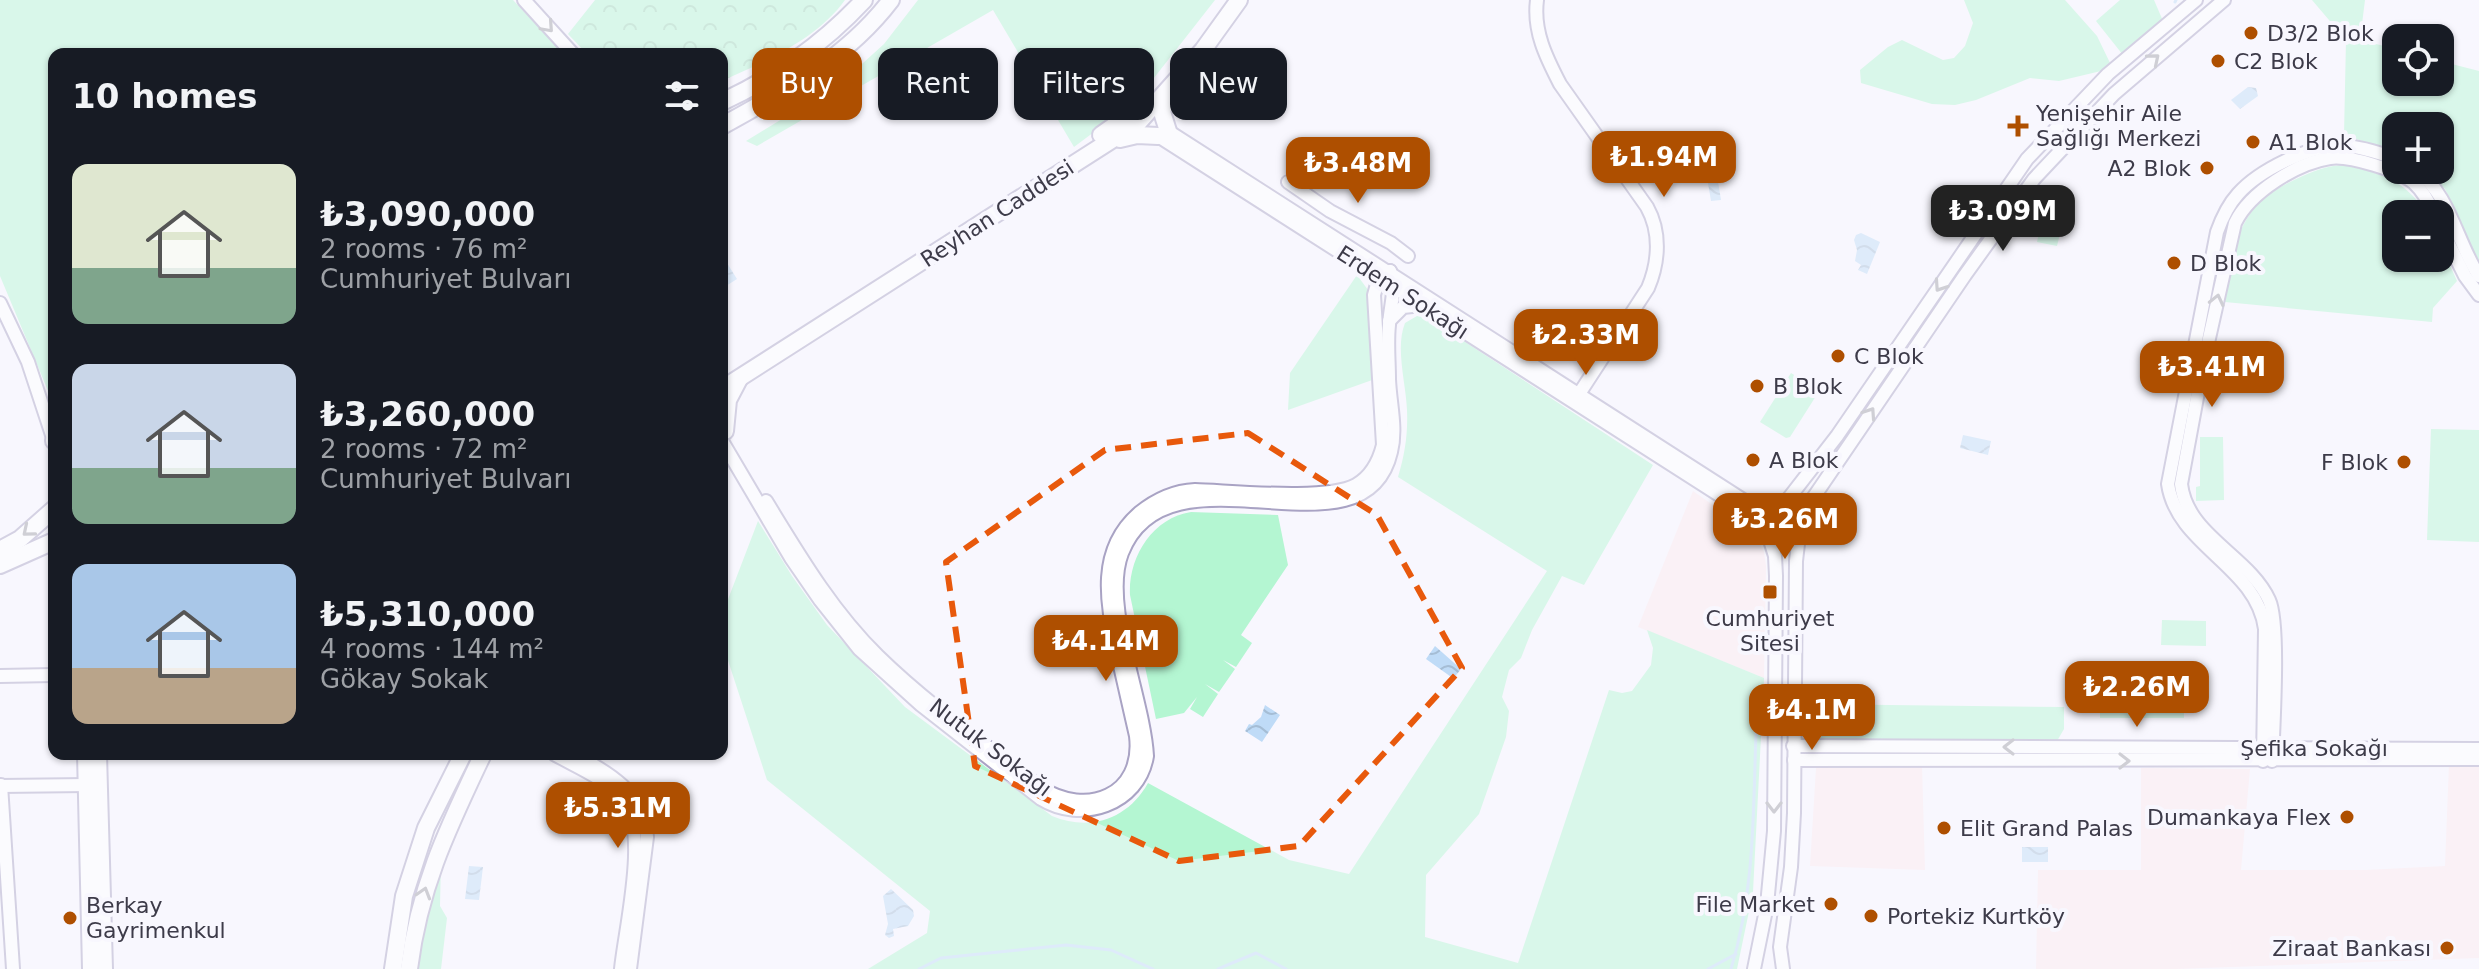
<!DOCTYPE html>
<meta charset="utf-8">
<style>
:root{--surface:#171b24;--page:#20242c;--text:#f1f3f6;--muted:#9ea1a6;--accent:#ae4f00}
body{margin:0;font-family:"DejaVu Sans",sans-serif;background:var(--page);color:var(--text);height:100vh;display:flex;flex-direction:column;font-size:30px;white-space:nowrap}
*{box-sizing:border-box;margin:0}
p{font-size:26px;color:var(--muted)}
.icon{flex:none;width:44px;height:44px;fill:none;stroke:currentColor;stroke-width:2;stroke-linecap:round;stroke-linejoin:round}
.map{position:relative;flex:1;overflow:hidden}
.details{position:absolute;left:48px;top:48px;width:680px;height:712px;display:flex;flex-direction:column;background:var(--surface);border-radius:16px;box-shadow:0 2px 6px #0004}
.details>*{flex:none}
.hud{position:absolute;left:752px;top:48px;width:760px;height:72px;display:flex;gap:16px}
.controls{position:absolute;left:2382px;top:24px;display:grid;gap:16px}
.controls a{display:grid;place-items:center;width:72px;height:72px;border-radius:16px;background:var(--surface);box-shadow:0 2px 6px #0004;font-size:40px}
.price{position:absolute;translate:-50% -68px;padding:0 18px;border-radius:16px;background:var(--accent);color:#fff;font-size:26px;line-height:52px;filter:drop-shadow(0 2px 4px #0008)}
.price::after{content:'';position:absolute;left:50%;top:48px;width:24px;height:18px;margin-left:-12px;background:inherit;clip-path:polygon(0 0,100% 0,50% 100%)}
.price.selected{background:#222;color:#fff}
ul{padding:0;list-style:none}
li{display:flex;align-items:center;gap:24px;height:200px;padding:0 24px}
li span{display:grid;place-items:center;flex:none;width:224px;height:160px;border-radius:16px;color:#555}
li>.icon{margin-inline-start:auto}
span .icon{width:96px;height:96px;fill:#fffc;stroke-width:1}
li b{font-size:34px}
h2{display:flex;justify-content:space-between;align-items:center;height:96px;padding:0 24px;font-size:34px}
.pill{padding:0 28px;border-radius:16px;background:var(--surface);box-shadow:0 2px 6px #0004;font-size:28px;line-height:72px}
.pill.selected{background:var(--accent);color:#fff}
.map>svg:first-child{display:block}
</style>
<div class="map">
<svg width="2479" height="969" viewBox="0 0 2479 969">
<defs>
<pattern id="forest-crowns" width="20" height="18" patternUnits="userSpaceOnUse" patternTransform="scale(2)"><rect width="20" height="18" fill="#b4f6d2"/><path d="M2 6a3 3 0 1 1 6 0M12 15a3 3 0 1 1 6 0" fill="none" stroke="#9cd4b6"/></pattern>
<pattern id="water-waves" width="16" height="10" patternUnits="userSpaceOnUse" patternTransform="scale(2)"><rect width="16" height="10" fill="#bfdbf7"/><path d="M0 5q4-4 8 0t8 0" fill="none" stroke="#a5bdd5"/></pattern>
</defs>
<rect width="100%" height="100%" fill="#f8f7fe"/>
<g fill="#fde8ee">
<path d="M1693 491 1754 534 1764 552 1766 566 1764 678 1638 627Z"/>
<path d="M2449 763 2479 764V958L2176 969H2036L2038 870H2141V768L2250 769 2241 870H2365L2445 866Z"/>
<path d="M1922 765 1925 870 1810 866 1816 768Z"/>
</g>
<g fill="#b4f6d2">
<path d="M0 0H513L564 54H54V405L0 276Z"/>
<path d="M918 0H1215L1150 83 1122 111 1074 147 993 10 757 146 746 141 841 83 884 44Z"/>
<path d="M1964 0H2065L2097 36 2111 65 2107 72 2101 71 2059 81 2030 78 1976 100 1955 105 1932 104 1861 83 1860 70 1888 47 1902 40 1943 60 1954 58 1965 46 1973 23Z"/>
<path d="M2120 0H2154L2166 28 2127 60 2096 21Z"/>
<path d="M2312 0H2365L2360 40 2396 49V82H2440V61L2479 71V262L2445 189 2427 170H2440V126H2396V152L2344 135 2346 40Z"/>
<path d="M2340 165C2377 170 2407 181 2427 214H2396V258H2440V243L2457 281 2433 308 2432 322 2225 302C2235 249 2234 210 2288 183 2306 174 2321 167 2340 165Z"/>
<path d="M2044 209 2065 214 2057 246 2037 242Z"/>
<path d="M1357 275 1368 290 1375 379 1288 410 1290 373Z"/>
<path d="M1417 316 1427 317 1653 465 1584 585 1562 576 1532 630 1521 658 1509 670 1502 697 1509 711 1506 737 1479 814 1426 875 1425 937 1518 963 1609 690 1622 693 1632 691 1651 665 1653 648 1647 630 1764 678 1753 892 1737 969H868L927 933 930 911 767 780 722 642V615L758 521 792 576 827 625 905 707 1052 816C1090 832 1128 819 1148 783L1289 860 1349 874 1547 571 1398 477C1405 454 1408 434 1407 410 1406 383 1395 348 1405 323Z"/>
<path d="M1791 373 1815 388 1816 396 1790 437 1786 438 1760 422Z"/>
<path d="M2431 429 2479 430V542L2427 540Z"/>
<path d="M2200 437H2223L2224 500 2196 501V487L2200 486Z"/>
<path d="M1191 512 1278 515 1288 565 1241 635 1252 643 1236 667 1223 660 1235 669 1219 692 1205 684 1218 694 1203 717 1190 709 1197 697 1184 713 1156 719 1130 595C1128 558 1152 518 1191 512Z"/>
<path d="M2162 620 2206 621V646L2161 645Z"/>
<rect x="2100" y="662" width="84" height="56"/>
<path d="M1807 704 2064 707V729L2057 741 1816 743 1808 734Z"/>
<path d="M441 860 440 906 447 918 441 969H416L428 908Z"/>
</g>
<path fill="url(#forest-crowns)" d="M595 0H845C817 39 765 62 722 81V54H587L568 34Z"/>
<g fill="url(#water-waves)">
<path d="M2248 87 2256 88 2258 96 2240 109 2231 100Z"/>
<path d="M1717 175 1721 200 1711 201 1707 177Z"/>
<path d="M1861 233 1880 242 1867 274 1858 270 1861 265 1855 261 1857 250 1854 240 1856 235Z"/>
<path d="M722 255 737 279 726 286 722 280Z"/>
<path d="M1963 435 1991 441 1988 455 1960 448Z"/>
<path d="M1435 646 1461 669 1454 679 1426 659Z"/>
<path d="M1265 705 1280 715 1262 742 1245 731 1249 724 1252 725 1261 717Z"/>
<rect x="2022" y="847" width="26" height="15"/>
<path d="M469 866 483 867 479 900 465 899Z"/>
<path d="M891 889 913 910 914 916 908 926 893 929 894 936 889 938 885 935 888 924 883 896Z"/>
</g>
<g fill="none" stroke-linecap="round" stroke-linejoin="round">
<g stroke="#bfdbf7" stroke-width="3">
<path d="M2175 2 2176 0"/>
<path d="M919 969 941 958 1066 945 1111 950 1153 969"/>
<path d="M1218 969 1256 953 1286 969"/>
<path d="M1708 969 1736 954"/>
<path d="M1731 969C1755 889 1753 814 1756 732L1760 717"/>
</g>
<defs>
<g id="minor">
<path d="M524 0 573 54"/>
<path d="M1537 0C1533 31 1546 57 1560 84L1647 207C1661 232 1659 262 1648 288L1579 394"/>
<path d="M1168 131 1751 505 1766 511 1776 510"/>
<path d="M1158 136 1741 509 1767 529"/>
<path d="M2416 170C2450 194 2457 243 2479 276"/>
<path d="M1288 182 1330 211 1391 243 1408 256"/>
<path d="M2440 226 2465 276 2479 295"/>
<path d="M0 303 28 362 54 441"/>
<path d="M1389 321 1403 307 1422 305"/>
<path d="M722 441 791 558 820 600 859 649 921 705 1041 799C1081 824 1139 805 1147 756 1144 699 1102 605 1122 553 1168 435 1364 568 1391 452 1397 428 1390 404 1389 379 1389 361 1387 343 1389 325 1390 306 1397 289 1390 271"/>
<path d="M766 501C799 555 832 611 878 656 927 704 986 745 1040 787 1087 818 1143 795 1136 736 1130 710 1124 684 1118 657 1108 607 1094 552 1139 513 1155 500 1174 491 1195 490 1231 491 1327 501 1356 485 1370 477 1379 461 1383 445L1374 295 1379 277 1390 271"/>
<path d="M1782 507 1837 436 2027 159 2108 74 2196 0"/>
<path d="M1769 534 1782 543 1797 538 1807 507 1965 275 2034 179 2114 94 2224 0"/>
<path d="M0 676 54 675"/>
<path d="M1793 746 2479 749"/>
<path d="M554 754C577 767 605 778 622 798 650 829 625 928 621 969"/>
<path d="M573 754C607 772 645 792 647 837L630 969"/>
<path d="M1794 760 2479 759"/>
<path d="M2263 761 2265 629C2257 566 2177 546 2168 484L2217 232C2222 218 2228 205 2238 194 2258 171 2311 144 2342 146 2360 146 2380 153 2396 159"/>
<path d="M2272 761C2273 730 2280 623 2269 600 2249 556 2187 536 2181 484L2203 365 2235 223C2250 192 2297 163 2330 158 2349 155 2400 171 2414 183 2424 192 2429 202 2434 214"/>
<path d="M1 785 13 969"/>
<path d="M0 786 88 785"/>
<path d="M1754 969 1767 905 1774 831 1776 576 1775 556 1768 534"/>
<path d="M1783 969 1780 947 1791 867 1794 813 1796 561 1799 535"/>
</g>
<g id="major">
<path d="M1167 94 1162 112 1168 131"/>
<path d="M722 102C777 76 822 45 864 0"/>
<path d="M722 126C785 91 847 58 891 0"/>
<path d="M1101 135 1135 111 1146 101"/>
<path d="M1120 139 1137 135 1158 136"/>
<path d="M722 389 1138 123 1203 50 1239 0"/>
<path d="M725 431 728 400 739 379"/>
<path d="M54 440V441"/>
<path d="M0 550 20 539 54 509"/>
<path d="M0 565 54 541"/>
<path d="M86 754 91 969"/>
<path d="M98 754 104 969"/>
<path d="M393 969 404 896 426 828 463 754"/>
<path d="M409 969C419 887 448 828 483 754"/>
</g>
</defs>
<use href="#minor" stroke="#a9a3c4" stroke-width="16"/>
<use href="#major" stroke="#a9a3c4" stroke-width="20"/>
<use href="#minor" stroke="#fff" stroke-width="12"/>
<use href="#major" stroke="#fff" stroke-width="16"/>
</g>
<defs><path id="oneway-chevron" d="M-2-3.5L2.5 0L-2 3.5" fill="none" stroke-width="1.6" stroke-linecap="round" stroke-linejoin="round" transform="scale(2)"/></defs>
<g stroke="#9e9da4">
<use href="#oneway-chevron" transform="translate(548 27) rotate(48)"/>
<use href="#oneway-chevron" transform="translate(2154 59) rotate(-40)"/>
<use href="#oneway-chevron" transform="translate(1940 286) rotate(124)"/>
<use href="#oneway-chevron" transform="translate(2217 300) rotate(-77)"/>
<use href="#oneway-chevron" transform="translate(1870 413) rotate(-56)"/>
<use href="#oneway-chevron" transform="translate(28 531) rotate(140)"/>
<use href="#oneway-chevron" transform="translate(2009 747) rotate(-180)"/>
<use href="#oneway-chevron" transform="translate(2124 761)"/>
<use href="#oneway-chevron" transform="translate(1774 807) rotate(90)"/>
<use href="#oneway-chevron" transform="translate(424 893) rotate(-73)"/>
</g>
<path d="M0 0H2479V969H0ZM1248 433 1377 515 1462 668 1299 846 1179 861 975 766 946 562 1105 450Z" fill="#f8f7fe" fill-opacity=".55" fill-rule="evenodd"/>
<path fill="none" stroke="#e8590c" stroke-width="6" stroke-dasharray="16 10" stroke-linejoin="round" d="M1248 433 1377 515 1462 668 1299 846 1179 861 975 766 946 562 1105 450Z"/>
<g fill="#ae4f00" stroke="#f8f7fe" stroke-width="3">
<circle cx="2251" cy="33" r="8"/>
<circle cx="2218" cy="61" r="8"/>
<path d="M2014 114h8v8h8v8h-8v8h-8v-8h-8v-8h8z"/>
<circle cx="2253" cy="142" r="8"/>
<circle cx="2207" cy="168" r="8"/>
<circle cx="2174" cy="263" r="8"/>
<circle cx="1838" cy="356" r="8"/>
<circle cx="1757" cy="386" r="8"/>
<circle cx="1753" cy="460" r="8"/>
<circle cx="2404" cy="462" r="8"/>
<rect x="1762" y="584" width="16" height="16" rx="4"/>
<circle cx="2347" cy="817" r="8"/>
<circle cx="1944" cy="828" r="8"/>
<circle cx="1831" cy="904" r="8"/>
<circle cx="1871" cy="916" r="8"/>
<circle cx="70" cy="918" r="8"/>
<circle cx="2447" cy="948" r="8"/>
</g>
<g text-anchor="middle" stroke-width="8" stroke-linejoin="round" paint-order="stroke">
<g font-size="22" fill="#3d3b49" stroke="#f8f7fe" text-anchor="start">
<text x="2267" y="41">D3/2 Blok</text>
<text x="2234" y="69">C2 Blok</text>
<text x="2036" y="121">Yenişehir Aile<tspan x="2036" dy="25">Sağlığı Merkezi</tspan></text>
<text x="2269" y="150">A1 Blok</text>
<text x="2191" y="176" text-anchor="end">A2 Blok</text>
<text x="2190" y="271">D Blok</text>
<text x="1854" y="364">C Blok</text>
<text x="1773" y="394">B Blok</text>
<text x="1769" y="468">A Blok</text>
<text x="2388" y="470" text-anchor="end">F Blok</text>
<text x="1770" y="626" text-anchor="middle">Cumhuriyet<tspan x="1770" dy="25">Sitesi</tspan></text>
<text x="2331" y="825" text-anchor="end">Dumankaya Flex</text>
<text x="1960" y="836">Elit Grand Palas</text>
<text x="1815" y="912" text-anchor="end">File Market</text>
<text x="86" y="913">Berkay<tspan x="86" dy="25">Gayrimenkul</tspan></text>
<text x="1887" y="924">Portekiz Kurtköy</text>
<text x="2431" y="956" text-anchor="end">Ziraat Bankası</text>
</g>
<g font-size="22" fill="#3d3b49" stroke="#f8f7fe">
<text transform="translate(997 213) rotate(-33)" y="8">Reyhan Caddesi</text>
<text transform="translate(1403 292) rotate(33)" y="8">Erdem Sokağı</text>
<text transform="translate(991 747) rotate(37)" y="8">Nutuk Sokağı</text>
<text x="2314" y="756">Şefika Sokağı</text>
</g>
</g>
</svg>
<div class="controls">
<a><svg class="icon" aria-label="locate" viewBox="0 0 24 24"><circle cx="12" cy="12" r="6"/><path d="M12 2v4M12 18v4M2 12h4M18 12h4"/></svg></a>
<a>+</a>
<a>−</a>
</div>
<b class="price" style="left:1664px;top:199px">₺1.94M</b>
<b class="price" style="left:1358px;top:205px">₺3.48M</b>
<b class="price selected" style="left:2003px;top:253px">₺3.09M</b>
<b class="price" style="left:1586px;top:377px">₺2.33M</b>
<b class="price" style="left:2212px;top:409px">₺3.41M</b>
<b class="price" style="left:1785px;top:561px">₺3.26M</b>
<b class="price" style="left:1106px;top:683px">₺4.14M</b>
<b class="price" style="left:2137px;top:729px">₺2.26M</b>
<b class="price" style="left:1812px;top:752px">₺4.1M</b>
<b class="price" style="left:618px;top:850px">₺5.31M</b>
<div class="hud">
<a class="pill selected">Buy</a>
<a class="pill">Rent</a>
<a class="pill">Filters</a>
<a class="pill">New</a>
</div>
<section class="details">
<h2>10 homes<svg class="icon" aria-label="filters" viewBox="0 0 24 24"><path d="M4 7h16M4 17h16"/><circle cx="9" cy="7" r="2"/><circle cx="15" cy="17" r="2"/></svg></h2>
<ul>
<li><span style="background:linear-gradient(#dfe7d0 65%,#7fa58c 0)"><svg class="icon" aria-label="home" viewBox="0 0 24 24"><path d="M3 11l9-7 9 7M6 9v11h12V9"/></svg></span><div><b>₺3,090,000</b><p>2 rooms · 76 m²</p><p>Cumhuriyet Bulvarı</p></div></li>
<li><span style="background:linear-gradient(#c9d6e8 65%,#7fa58c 0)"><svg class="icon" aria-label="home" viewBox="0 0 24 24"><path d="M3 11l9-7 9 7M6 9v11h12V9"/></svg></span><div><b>₺3,260,000</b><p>2 rooms · 72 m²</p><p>Cumhuriyet Bulvarı</p></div></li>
<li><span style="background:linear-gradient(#a9c7e8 65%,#b9a48a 0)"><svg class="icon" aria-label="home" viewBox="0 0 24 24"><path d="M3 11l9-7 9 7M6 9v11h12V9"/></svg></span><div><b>₺5,310,000</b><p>4 rooms · 144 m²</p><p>Gökay Sokak</p></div></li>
</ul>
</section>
</div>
